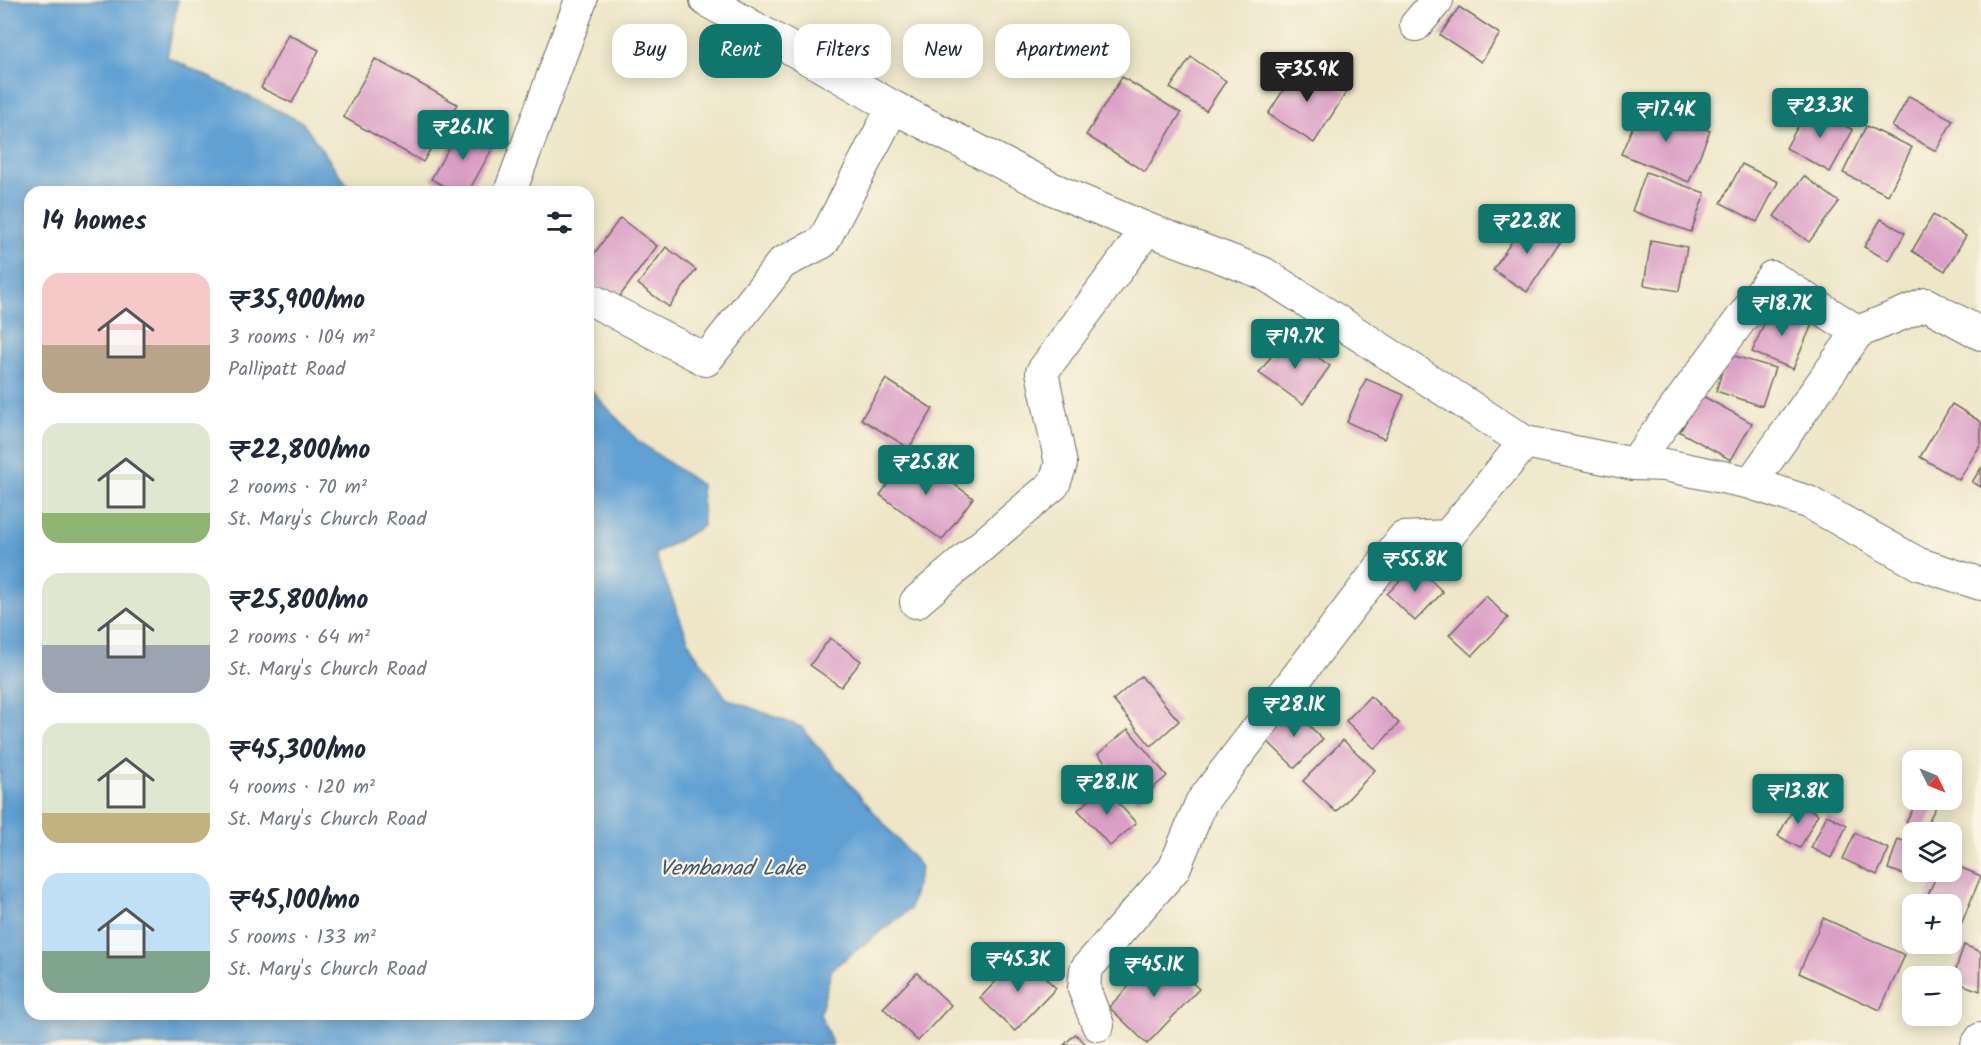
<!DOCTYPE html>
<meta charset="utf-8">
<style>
:root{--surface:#fff;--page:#f2f2f3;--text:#1f2937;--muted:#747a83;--accent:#0f766e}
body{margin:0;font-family:Kalam,sans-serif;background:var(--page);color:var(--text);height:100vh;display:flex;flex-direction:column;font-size:22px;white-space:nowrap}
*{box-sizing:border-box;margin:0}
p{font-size:20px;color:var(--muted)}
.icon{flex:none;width:33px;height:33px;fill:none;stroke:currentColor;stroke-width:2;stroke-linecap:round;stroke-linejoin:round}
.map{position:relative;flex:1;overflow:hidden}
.side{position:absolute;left:24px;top:186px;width:570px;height:834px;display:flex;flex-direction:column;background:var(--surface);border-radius:18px;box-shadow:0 3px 15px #0003}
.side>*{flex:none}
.banner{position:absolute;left:612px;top:24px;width:570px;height:54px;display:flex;gap:12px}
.needle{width:39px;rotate:133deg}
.buttons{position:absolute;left:1902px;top:750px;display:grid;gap:12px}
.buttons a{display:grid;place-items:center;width:60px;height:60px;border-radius:12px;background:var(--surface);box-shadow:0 3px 15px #0003;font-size:30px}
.price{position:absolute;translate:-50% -51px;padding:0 14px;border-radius:6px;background:var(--accent);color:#fff;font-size:20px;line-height:39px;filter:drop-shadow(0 2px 3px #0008)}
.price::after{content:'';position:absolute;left:50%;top:36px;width:18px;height:14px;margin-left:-9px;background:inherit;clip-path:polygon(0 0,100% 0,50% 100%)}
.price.on{background:#222;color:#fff}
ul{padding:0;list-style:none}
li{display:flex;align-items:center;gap:18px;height:150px;padding:0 18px}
li span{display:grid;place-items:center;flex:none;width:168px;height:120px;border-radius:18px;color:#555}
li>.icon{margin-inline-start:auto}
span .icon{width:72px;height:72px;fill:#fffc;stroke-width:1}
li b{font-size:26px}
h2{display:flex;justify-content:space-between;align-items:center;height:72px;padding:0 18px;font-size:26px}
.tag{padding:0 21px;border-radius:18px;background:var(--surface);box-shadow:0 3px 15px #0003;font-size:21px;line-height:54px}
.tag.on{background:var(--accent);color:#fff}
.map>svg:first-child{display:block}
</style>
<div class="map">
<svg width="1981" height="1045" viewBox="0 0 1981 1045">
<rect width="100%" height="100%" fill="#fcf5e5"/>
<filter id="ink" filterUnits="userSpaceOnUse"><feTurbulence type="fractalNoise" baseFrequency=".0167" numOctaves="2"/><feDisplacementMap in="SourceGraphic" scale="12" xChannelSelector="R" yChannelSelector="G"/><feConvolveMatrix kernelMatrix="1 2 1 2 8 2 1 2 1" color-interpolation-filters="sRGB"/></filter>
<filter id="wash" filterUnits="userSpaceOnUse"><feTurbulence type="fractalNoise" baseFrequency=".008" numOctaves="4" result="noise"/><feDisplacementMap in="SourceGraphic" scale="24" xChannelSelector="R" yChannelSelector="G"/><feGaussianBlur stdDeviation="1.35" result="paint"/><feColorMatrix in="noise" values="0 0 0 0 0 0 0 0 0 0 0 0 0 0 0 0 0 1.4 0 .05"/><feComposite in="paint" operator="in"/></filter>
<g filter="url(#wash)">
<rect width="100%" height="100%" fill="#eee6c7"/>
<path fill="#60a0d3" stroke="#46667f" stroke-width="1.5" d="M0 0H178L167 57 302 122 351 190 357 192H30V1014H588V387L638 441 701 485 703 526 655 554 691 647 726 698 801 727 921 867 910 909 832 969 820 1014 833 1045H0Z"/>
<g id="blocks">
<g fill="#db9fc6">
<path d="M1459 7 1500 34 1481 62 1440 35Z"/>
<path d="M288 34 319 50 292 103 261 88Z"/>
<path d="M1191 57 1226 81 1206 111 1170 88Z"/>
<path d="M375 59 457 104 423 162 343 117Z"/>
<path d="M1300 64 1346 93 1314 143 1268 114Z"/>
<path d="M1122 77 1181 113 1145 172 1086 135Z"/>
<path d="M1909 96 1953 120 1936 151 1892 127Z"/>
<path d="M1643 103 1710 131 1689 182 1621 154Z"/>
<path d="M1809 106 1853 130 1830 172 1786 148Z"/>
<path d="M462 125 495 144 468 192H455L431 179Z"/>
<path d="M1866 126 1912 147 1888 195 1843 173Z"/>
<path d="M1742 164 1778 182 1757 222 1721 203Z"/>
<path d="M1646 172 1705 193 1691 232 1632 211Z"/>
<path d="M1804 176 1839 202 1809 242 1774 216Z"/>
<path d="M1933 215 1966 236 1945 271 1912 251Z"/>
<path d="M620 218 657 246 617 300 588 279V262Z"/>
<path d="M1527 218 1561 241 1527 292 1493 270Z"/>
<path d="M1881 219 1905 233 1889 261 1864 247Z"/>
<path d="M1651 240 1687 247 1679 291 1644 285Z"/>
<path d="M666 247 696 270 669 307 638 284Z"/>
<path d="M1772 305 1813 322 1793 369 1752 352Z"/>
<path d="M1287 335 1330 366 1303 404 1259 373Z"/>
<path d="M1728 354 1775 368 1762 406 1716 391Z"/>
<path d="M886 379 933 409 909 448 861 419Z"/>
<path d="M1366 379 1404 395 1384 439 1347 422Z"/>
<path d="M1701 395 1752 423 1731 460 1680 432Z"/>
<path d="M1952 404 1981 422V444L1959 480 1920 457Z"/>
<path d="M910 452 973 498 942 540 880 495Z"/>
<path d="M1981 468V487L1972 482Z"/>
<path d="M1415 565 1443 592 1415 621 1387 594Z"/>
<path d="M1486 596 1508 618 1472 656 1449 635Z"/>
<path d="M830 638 861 661 841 687 810 665Z"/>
<path d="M1141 676 1179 721 1151 746 1113 700Z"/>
<path d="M1370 696 1399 723 1375 749 1346 721Z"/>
<path d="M1292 709 1323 739 1295 768 1264 738Z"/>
<path d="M1128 729 1167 776 1138 801 1098 754Z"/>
<path d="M1343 740 1375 770 1336 812 1303 781Z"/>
<path d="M1104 787 1136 823 1110 846 1078 810Z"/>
<path d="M1918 800H1931L1938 803 1923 831 1906 822Z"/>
<path d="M1797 802 1818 814 1800 848 1778 836Z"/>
<path d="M1827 815 1847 825 1831 858 1811 848Z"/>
<path d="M1855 833 1889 849 1877 875 1843 859Z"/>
<path d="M1898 839 1912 844V866L1909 876 1888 869Z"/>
<path d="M1952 864 1981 876 1955 939 1952 938V904H1924L1938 872H1952Z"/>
<path d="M1823 918 1905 955 1880 1010 1799 973Z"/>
<path d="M1964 945 1981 952 1980 991 1952 981Z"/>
<path d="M1161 953 1199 989 1147 1044 1109 1007Z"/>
<path d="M1021 955 1056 988 1015 1031 980 998Z"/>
<path d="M917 973 951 1005 918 1041 883 1008Z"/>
<path d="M1075 1034 1087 1045H1064Z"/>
</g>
</g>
</g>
<g filter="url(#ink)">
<use href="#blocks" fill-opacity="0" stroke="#6f6c62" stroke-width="1.5"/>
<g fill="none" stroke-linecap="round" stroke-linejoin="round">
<defs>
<g id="street">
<path d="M706 0 893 107 1053 189 1147 229 1263 273 1525 442 1634 464 1665 465 1751 483 1808 502 1919 564 1981 584"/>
<path d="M1416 25 1437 0"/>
<path d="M510 192 581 0"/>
<path d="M588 298 706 360 782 263 823 242 893 107"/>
<path d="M1634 464 1772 277 1858 332"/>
<path d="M1751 483 1858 332 1926 304 1981 334"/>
<path d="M916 602 1054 484 1061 464 1042 372 1147 229"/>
<path d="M1098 1025 1084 989 1086 969 1174 869 1201 803 1403 538 1448 536 1525 442"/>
<path d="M1977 1045 1981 1039"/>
</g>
</defs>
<use href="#street" stroke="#6f6c62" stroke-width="34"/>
<use href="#street" stroke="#fff" stroke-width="32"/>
</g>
</g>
<g text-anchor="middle" stroke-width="4.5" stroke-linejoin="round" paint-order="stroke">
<g font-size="22" font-style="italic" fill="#405a6e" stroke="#fcf5e5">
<text x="732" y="875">Vembanad Lake</text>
</g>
</g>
</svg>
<div class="buttons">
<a><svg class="needle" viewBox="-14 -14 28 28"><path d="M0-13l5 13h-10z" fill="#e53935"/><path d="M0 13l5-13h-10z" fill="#747a83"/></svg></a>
<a><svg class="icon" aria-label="layers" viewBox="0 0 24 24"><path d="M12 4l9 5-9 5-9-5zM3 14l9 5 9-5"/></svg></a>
<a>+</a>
<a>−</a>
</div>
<b class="price on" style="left:1307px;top:103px">₹35.9K</b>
<b class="price" style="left:1820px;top:139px">₹23.3K</b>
<b class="price" style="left:1666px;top:143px">₹17.4K</b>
<b class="price" style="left:463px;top:161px">₹26.1K</b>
<b class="price" style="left:1527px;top:255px">₹22.8K</b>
<b class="price" style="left:1782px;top:337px">₹18.7K</b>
<b class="price" style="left:1295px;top:370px">₹19.7K</b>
<b class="price" style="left:926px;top:496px">₹25.8K</b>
<b class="price" style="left:1415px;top:593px">₹55.8K</b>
<b class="price" style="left:1294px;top:738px">₹28.1K</b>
<b class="price" style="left:1107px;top:816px">₹28.1K</b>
<b class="price" style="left:1798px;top:825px">₹13.8K</b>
<b class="price" style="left:1018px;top:993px">₹45.3K</b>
<b class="price" style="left:1154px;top:998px">₹45.1K</b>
<div class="banner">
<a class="tag">Buy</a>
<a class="tag on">Rent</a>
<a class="tag">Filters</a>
<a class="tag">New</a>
<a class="tag">Apartment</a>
</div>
<section class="side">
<h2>14 homes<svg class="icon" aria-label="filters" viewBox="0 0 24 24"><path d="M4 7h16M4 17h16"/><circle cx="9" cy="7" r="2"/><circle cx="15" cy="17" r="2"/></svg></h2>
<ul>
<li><span style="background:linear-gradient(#f6c9c9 60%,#b9a48a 0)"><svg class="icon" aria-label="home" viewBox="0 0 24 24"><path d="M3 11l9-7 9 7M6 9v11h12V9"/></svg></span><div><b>₹35,900/mo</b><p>3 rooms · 104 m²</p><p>Pallipatt Road</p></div></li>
<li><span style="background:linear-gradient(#dfe7d0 75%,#8fb573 0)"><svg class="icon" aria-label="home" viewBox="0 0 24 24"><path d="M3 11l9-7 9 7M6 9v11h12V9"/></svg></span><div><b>₹22,800/mo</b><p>2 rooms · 70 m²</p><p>St. Mary's Church Road</p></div></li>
<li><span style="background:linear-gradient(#dfe7d0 60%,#9aa5b1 0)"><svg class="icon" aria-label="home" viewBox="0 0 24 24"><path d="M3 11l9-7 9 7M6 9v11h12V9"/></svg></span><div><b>₹25,800/mo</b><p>2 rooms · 64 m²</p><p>St. Mary's Church Road</p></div></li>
<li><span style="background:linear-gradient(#dfe7d0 75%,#c2b280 0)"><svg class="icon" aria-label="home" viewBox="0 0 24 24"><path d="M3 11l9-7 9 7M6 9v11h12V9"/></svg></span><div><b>₹45,300/mo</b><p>4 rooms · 120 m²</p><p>St. Mary's Church Road</p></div></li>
<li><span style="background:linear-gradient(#bfe0f5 65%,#7fa58c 0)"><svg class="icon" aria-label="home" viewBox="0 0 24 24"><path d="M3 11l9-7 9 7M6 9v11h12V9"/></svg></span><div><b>₹45,100/mo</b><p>5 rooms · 133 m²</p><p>St. Mary's Church Road</p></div></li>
</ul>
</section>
</div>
